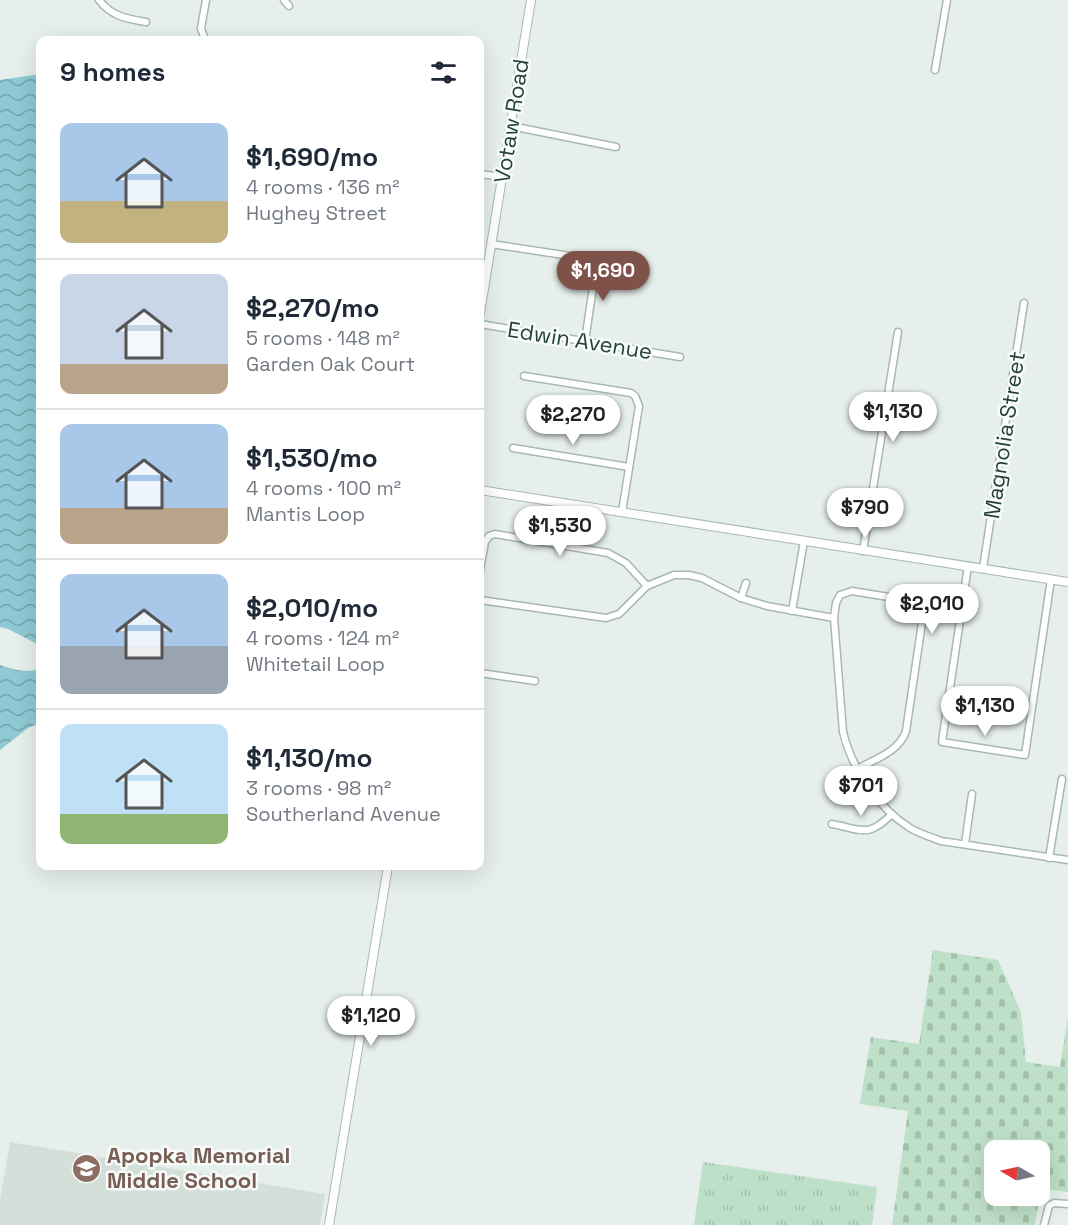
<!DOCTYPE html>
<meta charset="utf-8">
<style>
:root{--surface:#fff;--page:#f2f2f3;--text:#1f2937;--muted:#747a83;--line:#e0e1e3;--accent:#7f5249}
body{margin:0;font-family:"Space Grotesk",sans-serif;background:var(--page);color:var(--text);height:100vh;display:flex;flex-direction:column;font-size:22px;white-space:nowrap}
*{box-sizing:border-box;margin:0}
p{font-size:20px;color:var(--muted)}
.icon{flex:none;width:33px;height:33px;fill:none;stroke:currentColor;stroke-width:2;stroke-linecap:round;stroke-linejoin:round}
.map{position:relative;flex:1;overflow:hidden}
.details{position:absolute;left:36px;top:36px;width:448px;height:834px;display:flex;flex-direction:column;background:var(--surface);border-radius:12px;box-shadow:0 6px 24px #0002}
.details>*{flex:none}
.needle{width:39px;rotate:279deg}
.fabs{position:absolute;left:984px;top:1140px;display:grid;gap:12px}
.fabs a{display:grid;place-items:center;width:66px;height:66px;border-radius:12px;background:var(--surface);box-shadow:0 6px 24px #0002;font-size:30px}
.price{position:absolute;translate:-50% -51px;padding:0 14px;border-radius:21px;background:#fff;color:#222;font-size:20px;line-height:39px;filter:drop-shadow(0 2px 3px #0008)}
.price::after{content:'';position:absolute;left:50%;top:36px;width:18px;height:14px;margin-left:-9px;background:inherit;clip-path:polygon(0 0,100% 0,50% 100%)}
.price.on{background:var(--accent);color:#fff}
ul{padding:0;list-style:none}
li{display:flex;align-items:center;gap:18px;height:150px;padding:0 24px}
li+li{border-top:2px solid var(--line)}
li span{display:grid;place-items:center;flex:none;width:168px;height:120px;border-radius:12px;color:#555}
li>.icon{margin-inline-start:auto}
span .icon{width:72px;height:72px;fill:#fffc;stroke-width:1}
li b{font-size:26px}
h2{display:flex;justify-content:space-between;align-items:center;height:72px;padding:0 24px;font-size:26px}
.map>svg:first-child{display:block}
</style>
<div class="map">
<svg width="1068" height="1225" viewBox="0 0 1068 1225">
<defs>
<pattern id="cemetery-stones" width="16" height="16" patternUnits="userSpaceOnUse" patternTransform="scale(1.5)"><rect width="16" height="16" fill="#bfe0c8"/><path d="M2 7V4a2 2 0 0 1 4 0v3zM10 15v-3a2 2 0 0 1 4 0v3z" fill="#a4c1ad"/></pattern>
<pattern id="park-tufts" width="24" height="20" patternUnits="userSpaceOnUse" patternTransform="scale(1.5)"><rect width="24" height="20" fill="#bfe0c8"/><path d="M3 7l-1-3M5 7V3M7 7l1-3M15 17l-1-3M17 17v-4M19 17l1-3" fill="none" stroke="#a4c1ad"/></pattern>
<pattern id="water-waves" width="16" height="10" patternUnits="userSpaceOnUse" patternTransform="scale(1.5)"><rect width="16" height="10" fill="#8ec9d4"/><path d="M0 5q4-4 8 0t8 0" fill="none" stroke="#74a5ad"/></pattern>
</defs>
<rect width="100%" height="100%" fill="#e6efeb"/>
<path fill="#d4dfda" d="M10 1142 325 1194 320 1225H0V1200Z"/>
<path fill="url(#cemetery-stones)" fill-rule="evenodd" d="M933 950 998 960 1021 1012 1026 1062 1060 1067 1068 1017V1192L1041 1188 1035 1225H892L908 1111 860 1104 871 1037 919 1044ZM994 1150H1040V1196H994Z"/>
<path fill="url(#park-tufts)" d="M703 1162 877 1187 872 1225H694Z"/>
<g fill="url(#water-waves)">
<path d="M40 74V649L37 644 8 629 0 627V80Z"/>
<path d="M0 665C15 670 25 673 40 669V723L28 728 0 750Z"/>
</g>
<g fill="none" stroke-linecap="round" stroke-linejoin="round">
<defs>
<g id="minor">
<path d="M99 0C111 16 127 19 146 22"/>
<path d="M284 0 289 6"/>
<path d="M205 40 201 28 206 0"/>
<path d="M935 70 947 0"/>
<path d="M511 126 616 147"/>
<path d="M480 174 502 177"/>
<path d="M491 244 597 260 585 341"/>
<path d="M480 324 680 357"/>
<path d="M524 376 631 393 635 396 639 406 622 512"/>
<path d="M513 448 629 467"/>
<path d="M863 551 898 332"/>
<path d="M968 566 942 742 1025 755 1051 579"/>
<path d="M983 568 1024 303"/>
<path d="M480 570 485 542 489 536 495 534 608 553 626 563 647 586"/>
<path d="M741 598 746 583"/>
<path d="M480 600 606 618 619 614 647 586 674 575H689L702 578 741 598 767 606 834 618"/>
<path d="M792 611 804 541"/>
<path d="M480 673 535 681"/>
<path d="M857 769C875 759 899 752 906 731L923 616 922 608 913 601 852 591 840 595 836 603 834 618 843 732C852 769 878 808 910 828 920 834 931 837 941 841L1068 860"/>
<path d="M832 824C863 830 868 838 892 814"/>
<path d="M965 844 972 794"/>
<path d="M1049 858 1062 779"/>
<path d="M1044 1225 1049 1206 1054 1203 1068 1204"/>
</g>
<g id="tertiary">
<path d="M480 313 531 0"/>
<path d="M480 490 1068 582"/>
<path d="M329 1225 388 866"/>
</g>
</defs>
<use href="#minor" stroke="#a8b8b2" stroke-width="9"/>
<use href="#tertiary" stroke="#a8b8b2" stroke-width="10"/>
<use href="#minor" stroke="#fff" stroke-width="6"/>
<use href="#tertiary" stroke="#fff" stroke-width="8"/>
</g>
<defs>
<symbol id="school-disc" viewBox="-11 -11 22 22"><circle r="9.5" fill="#8d6e63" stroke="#f7fbf9"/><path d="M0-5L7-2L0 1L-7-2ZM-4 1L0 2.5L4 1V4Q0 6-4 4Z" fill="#fff"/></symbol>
</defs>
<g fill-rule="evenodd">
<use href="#school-disc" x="70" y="1152" width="33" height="33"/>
</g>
<g text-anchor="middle" stroke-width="5" stroke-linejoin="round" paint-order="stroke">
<g font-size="22" fill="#24423a" stroke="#f7fbf9">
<text transform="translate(511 121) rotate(-81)" y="8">Votaw Road</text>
<text transform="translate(580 340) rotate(9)" y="8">Edwin Avenue</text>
<text transform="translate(1004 435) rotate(-81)" y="8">Magnolia Street</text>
</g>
<g font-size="22" font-weight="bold" fill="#785e54" stroke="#f7fbf9" text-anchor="start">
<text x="107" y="1163">Apopka Memorial<tspan x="107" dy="25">Middle School</tspan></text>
</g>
</g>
</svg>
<div class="fabs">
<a><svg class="needle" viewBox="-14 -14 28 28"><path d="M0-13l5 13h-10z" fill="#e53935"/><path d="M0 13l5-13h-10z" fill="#747a83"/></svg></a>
</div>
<b class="price on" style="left:603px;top:302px">$1,690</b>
<b class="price" style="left:893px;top:443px">$1,130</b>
<b class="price" style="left:573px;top:446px">$2,270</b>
<b class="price" style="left:865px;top:539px">$790</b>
<b class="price" style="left:560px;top:557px">$1,530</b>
<b class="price" style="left:932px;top:635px">$2,010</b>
<b class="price" style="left:985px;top:737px">$1,130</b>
<b class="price" style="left:861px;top:817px">$701</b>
<b class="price" style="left:371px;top:1047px">$1,120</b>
<section class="details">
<h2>9 homes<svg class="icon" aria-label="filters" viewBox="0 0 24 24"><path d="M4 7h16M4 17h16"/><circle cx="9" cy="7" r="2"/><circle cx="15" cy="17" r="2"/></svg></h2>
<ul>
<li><span style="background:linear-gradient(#a9c7e8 65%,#c2b280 0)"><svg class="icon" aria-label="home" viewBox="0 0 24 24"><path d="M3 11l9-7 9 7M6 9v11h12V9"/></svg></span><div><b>$1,690/mo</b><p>4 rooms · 136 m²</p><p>Hughey Street</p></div></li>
<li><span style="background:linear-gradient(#c9d6e8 75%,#b9a48a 0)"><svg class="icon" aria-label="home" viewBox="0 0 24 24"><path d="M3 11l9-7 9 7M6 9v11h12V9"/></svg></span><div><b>$2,270/mo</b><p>5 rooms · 148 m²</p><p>Garden Oak Court</p></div></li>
<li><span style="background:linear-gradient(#a9c7e8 70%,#b9a48a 0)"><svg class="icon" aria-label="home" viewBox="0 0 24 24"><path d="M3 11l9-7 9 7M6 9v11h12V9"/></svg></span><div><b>$1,530/mo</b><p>4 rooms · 100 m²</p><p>Mantis Loop</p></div></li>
<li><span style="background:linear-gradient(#a9c7e8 60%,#9aa5b1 0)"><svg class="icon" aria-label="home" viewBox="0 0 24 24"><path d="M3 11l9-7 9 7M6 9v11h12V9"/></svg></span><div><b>$2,010/mo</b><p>4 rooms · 124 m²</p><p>Whitetail Loop</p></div></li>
<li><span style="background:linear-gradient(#bfe0f5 75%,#8fb573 0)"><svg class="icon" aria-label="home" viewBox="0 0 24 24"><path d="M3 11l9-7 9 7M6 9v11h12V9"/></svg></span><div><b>$1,130/mo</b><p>3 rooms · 98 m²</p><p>Southerland Avenue</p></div></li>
</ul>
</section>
</div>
